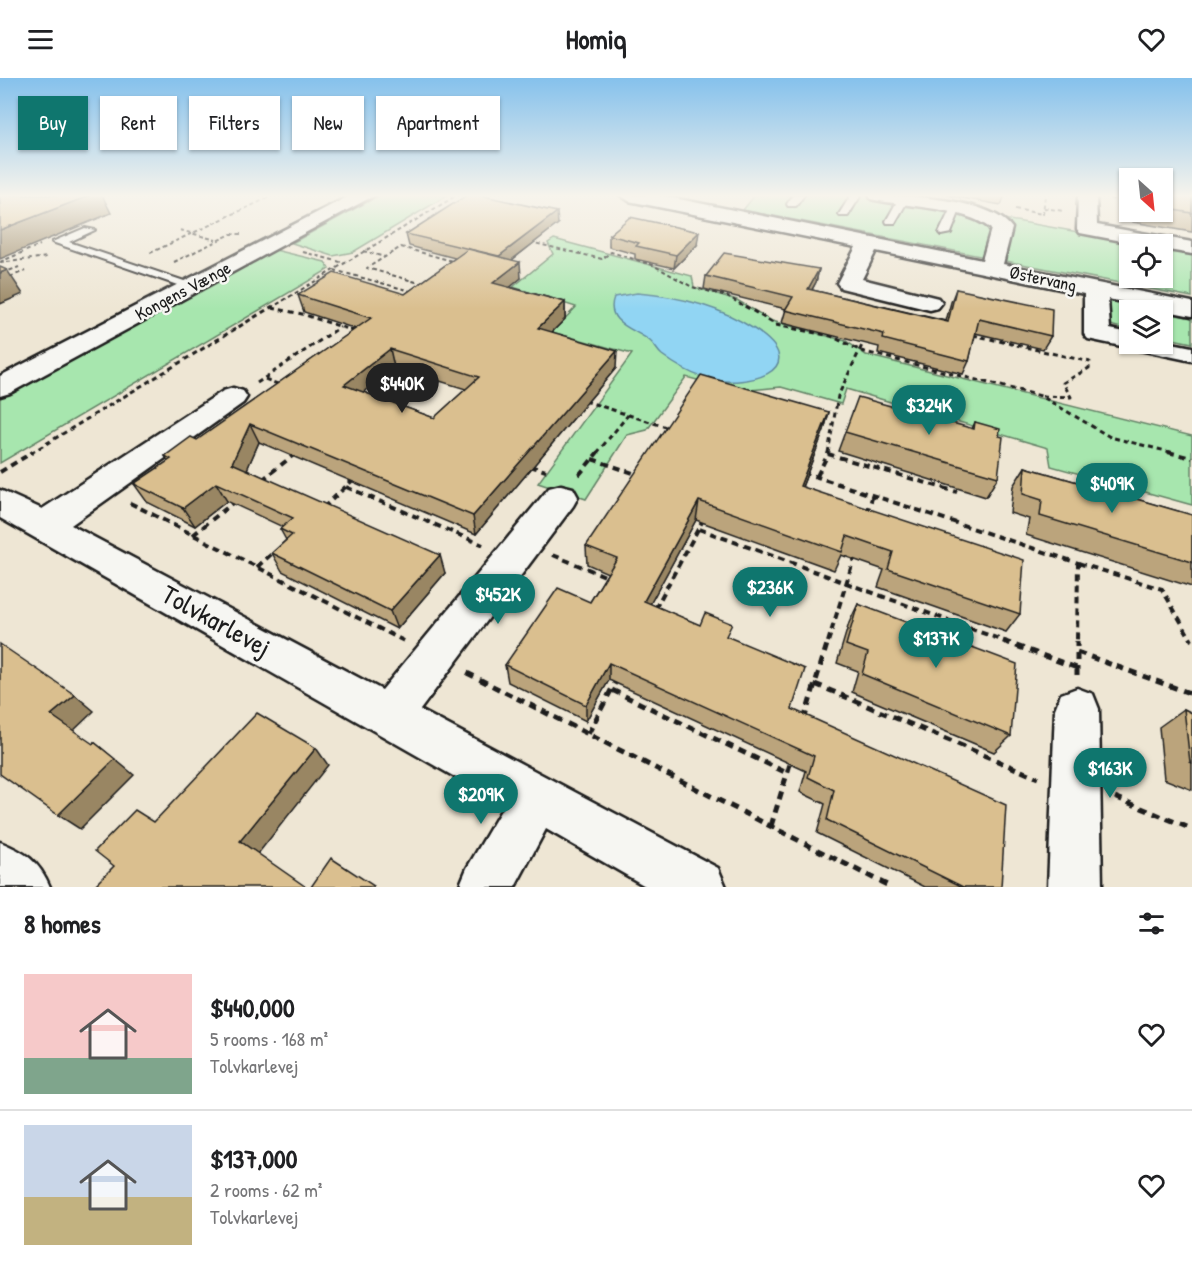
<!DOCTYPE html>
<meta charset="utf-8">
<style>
:root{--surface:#fff;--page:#f2f2f2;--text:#202124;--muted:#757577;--line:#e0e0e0;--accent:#0f766e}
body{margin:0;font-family:"Patrick Hand",sans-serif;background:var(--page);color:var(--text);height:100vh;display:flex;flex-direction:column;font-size:22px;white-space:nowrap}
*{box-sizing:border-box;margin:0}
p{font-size:20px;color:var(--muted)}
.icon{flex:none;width:33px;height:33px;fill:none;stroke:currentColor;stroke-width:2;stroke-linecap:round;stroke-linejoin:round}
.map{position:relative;height:809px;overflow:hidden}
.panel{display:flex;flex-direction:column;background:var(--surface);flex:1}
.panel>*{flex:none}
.hud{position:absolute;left:18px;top:18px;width:600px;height:54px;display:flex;gap:12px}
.needle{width:39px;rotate:153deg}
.buttons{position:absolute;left:1119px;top:90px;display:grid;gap:12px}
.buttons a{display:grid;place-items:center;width:54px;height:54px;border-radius:0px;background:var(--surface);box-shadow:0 2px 4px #0004;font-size:30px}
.price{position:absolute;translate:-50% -51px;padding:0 14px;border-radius:21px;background:var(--accent);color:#fff;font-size:20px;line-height:39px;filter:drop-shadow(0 2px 3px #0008)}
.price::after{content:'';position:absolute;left:50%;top:36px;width:18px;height:14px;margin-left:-9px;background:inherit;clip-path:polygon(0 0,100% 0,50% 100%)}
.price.selected{background:#222;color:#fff}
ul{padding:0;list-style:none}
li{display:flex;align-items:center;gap:18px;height:150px;padding:0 24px}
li+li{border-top:2px solid var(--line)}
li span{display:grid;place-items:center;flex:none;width:168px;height:120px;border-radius:0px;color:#555}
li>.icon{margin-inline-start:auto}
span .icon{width:72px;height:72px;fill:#fffc;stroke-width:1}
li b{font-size:26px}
h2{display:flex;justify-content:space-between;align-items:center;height:72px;padding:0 24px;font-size:26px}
.chip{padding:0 21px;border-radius:0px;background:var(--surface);box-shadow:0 2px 4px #0004;font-size:21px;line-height:54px}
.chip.selected{background:var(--accent);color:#fff}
header{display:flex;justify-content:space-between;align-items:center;height:78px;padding:0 24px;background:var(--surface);font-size:27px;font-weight:700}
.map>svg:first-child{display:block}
</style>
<header><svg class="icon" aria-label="menu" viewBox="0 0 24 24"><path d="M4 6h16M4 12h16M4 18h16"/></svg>Homiq<svg class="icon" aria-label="heart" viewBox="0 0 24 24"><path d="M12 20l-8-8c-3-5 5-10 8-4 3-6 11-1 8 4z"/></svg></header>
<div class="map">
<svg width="1192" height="809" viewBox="0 0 1192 809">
<rect width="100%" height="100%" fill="#eee6d4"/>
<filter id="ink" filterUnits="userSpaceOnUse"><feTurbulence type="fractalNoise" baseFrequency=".0167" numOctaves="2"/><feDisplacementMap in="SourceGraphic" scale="12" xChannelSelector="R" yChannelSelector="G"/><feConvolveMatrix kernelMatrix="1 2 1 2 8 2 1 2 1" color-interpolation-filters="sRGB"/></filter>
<g filter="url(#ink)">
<g fill="#a7e6ae" stroke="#628165" stroke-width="1.5">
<path d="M380 117H448L353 174 333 178 292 165Z"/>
<path d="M755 117H868L1146 166H1130V200H1162L1163 169 1192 175V219L743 132Z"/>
<path d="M554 161 692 198 694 209 737 222 772 243 846 263 866 277 1192 358V427L1051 388 1048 370 846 311 841 326 781 309 739 313 686 299 647 352 627 357 586 421 538 405 632 276 552 254 576 229 513 209 553 176 548 165Z"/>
<path d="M275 172 325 184 329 191 0 385V315Z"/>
<path d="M1108 223 1157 232H1130L1129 252 1110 247Z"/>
<path d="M1162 234 1192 240V265L1163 259Z"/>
</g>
<path fill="#91d5f3" stroke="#628b9d" stroke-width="1.5" d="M637 215C677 218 720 229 754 251 818 292 743 313 702 299 687 294 674 286 662 277 657 273 655 267 650 263 635 251 604 245 614 219Z"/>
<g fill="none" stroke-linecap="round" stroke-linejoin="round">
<defs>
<g id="lane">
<path d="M793 117H804L796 128H788L787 126Z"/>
<path d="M851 117H861L848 138H840L839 136Z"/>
<path d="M899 120 908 122 895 145H887L886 143Z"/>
<path d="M955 129 960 132 951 155 941 157 939 155 950 132Z"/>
<path d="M85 150 95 152 69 164 199 208 193 212 189 211 52 164Z"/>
</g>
<g id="street">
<path d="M620 117H659L982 182 991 151C966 129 905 129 871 121L869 117C903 117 991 120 1012 150L1003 186 1192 224V238L1108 221 1110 251 1130 255V266H1162V263L1192 269V283L1088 261 1084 256V216L876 173 862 201 938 220 942 225 938 230 930 232 841 210 837 205 856 169 629 123Z"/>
<path d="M1078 117H1096L1097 147 1192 164V176L1162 171V166H1138L1080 155 1077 151Z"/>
<path d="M233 310 243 313 247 319 243 325 71 447 382 612 549 410 561 407 573 410 578 419 573 428 420 632 718 790 726 809H647L546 751 515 809H459L467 790 504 727 0 440V412L42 431 223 313Z"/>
<path d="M1077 610 1093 616 1099 631 1102 809H1048L1055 631 1061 616Z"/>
<path d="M0 764C25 774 39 783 50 809H0Z"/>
</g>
<path id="secondary" d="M351 117H375L10 315 0 318V298Z"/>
</defs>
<use href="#lane" stroke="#1c1c1c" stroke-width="4"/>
<use href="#street" stroke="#1c1c1c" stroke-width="5"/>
<use href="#secondary" stroke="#1c1c1c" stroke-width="5"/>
<g stroke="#1c1c1c" stroke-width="2" stroke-dasharray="4 3" stroke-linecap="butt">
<path d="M1124 117 1129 138"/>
<path d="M1110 121 1130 124"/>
<path d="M1044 130 1064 133"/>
<path d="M1015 131 1043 136 1045 117"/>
<path d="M180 152 216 162"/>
<path d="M530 164 602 181 611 174 653 187 692 209 727 218 747 230"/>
<path d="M363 173 385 179"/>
<path d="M303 174 344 185"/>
<path d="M150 175 274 117"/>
<path d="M0 184 40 167"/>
<path d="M174 184 231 156H241"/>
<path d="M0 185 47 179"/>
<path d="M334 192 414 214"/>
<path d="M3 195 19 189"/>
<path d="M10 199 25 193"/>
<path d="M423 206 367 190 401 169 456 184"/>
<path d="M271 230 457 117"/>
</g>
<g stroke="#1c1c1c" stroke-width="3" stroke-dasharray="5 4" stroke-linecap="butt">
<path d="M745 228 776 247 831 258 861 273 1041 318 1110 359 1174 375"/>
<path d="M272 230 302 236 357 254"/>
<path d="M973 257 1090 284"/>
<path d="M265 301 280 307"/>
<path d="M257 305 340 249"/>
<path d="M1042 318 1071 319 1063 305 1089 290 1090 283"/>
<path d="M365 319 403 288"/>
<path d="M585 323 669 350"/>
<path d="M31 375 273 228"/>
<path d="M597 375 628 337"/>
<path d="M828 375 838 318 865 261"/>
</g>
<g stroke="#1c1c1c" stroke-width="4" stroke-dasharray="7 5" stroke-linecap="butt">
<path d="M1168 374 1192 380"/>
<path d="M592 381 639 397"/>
<path d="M530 388 546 393"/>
<path d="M0 394 33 374"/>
<path d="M802 394 1078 485 1077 564"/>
<path d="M579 397 598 374"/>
<path d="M817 398 828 376 957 414"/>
<path d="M262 402 296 375"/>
<path d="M346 409 483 467"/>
<path d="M130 425 404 563"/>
<path d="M323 430 355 400"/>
<path d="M867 435 873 417"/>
<path d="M699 451 1007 564"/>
<path d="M193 457 235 423"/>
<path d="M553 477 610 500"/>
<path d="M1078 485 1162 511 1192 563"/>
<path d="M257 489 275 473"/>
<path d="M655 531 704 440"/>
<path d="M828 564 855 477"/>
</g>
<g stroke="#1c1c1c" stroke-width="5" stroke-dasharray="8 6" stroke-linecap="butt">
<path d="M1003 563 1077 590"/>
<path d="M1077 574 1192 616"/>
<path d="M467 595 891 809"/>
<path d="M1077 597V563"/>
<path d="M815 606 1038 700"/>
<path d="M612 612 787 695"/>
<path d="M804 642 828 563"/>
<path d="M588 656 617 601"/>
<path d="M1115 719 1192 751"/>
<path d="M771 748 791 683"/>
</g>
<use href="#lane" fill="#f6f6f2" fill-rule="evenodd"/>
<use href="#street" fill="#f6f6f2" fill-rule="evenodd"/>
<use href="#secondary" fill="#f6f6f2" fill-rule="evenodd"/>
</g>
<g fill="#bba47b" stroke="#1c1c1c" stroke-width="1.5" fill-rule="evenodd">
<path d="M946 117H1005L1001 127Z"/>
<path d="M1162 117H1192V154L1133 144 1131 134H1162Z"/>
<path d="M558 146 512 182 521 200 510 209 565 224V241L552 254 616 290 476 456 259 364 247 391 445 495 397 551 282 493 272 475 286 462 280 451 283 449 227 423 195 448 147 424 134 406 168 383 165 378 197 362 356 251 304 234 298 217 405 216 455 180 409 168 406 156ZM394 289 466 311 434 340 363 314Z"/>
<path d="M609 157 697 167 674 190 635 181V176L609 169Z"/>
<path d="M819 191 816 204 812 212 946 243 951 224 956 211 1051 258 1043 271 975 255 969 283 963 296 878 275 879 269 782 245 786 231 704 211 706 198Z"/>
<path d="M829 334 824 352 802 409 1020 536 1006 554 878 509 884 492 841 477 834 492 696 442 650 526 728 559 792 631 1001 809H925L817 755 825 726 800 714 806 693 609 602 586 643 508 604 505 587 590 524 608 495 587 486 586 468Z"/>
<path d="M975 344 999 358 998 399 986 419 838 373 845 354 972 351Z"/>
<path d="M1025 389 1192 437V509L1026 457 1029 441 1010 435 1013 408Z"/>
<path d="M858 526 1011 658 994 674 852 614 858 593 837 585 849 545Z"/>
<path d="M1184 631 1192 635V712L1164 701 1159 649Z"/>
</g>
<g fill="#998664" stroke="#1c1c1c" stroke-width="1.5">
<path d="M91 117H102L111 135 0 181V152Z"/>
<path d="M557 134 558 146 500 191 498 179Z"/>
<path d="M699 154 697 167 674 190 676 177Z"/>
<path d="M520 184 521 200 495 222 493 205Z"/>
<path d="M819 191 816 204 805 224 808 211Z"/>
<path d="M7 192 23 216 0 226V195Z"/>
<path d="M565 224V241L539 267 538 250Z"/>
<path d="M390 271 394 289 350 325 344 307Z"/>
<path d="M617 273 616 290 476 456 473 438Z"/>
<path d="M829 334 824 352 795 427 800 408Z"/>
<path d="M250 346 259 364 242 403 232 385Z"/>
<path d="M216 405 227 423 195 448 183 430Z"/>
<path d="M699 423 696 442 642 541 644 523Z"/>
<path d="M440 477 445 495 397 551 390 533Z"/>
<path d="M609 585V602L586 643V627Z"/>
<path d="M75 617 94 633 72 654 51 637Z"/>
<path d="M94 664 134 697 80 751 58 737Z"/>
<path d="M316 670 328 687 257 777 240 763Z"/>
</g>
<g fill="#dabf8f" stroke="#1c1c1c" stroke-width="1.5" fill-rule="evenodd">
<path d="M0 117H91L0 152Z"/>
<path d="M467 117H480L557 134 499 178 406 156Z"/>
<path d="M1162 117H1192V135L1162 130Z"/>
<path d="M630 139 699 154 676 177 636 168 639 165 609 157Z"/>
<path d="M468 171 520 184 493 205 565 224 538 250 617 273 473 438 250 346 232 385 440 477 390 533 272 475 292 457 280 451 293 440 216 405 183 430 134 406 171 381 165 378 191 359 197 362 371 240 298 217 334 195 405 216ZM390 271 479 299 434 340 344 307Z"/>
<path d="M724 175 819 191 808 211 948 244 956 211 1052 231 1051 258 979 241 969 283 883 261 884 256 785 232 793 219 706 198Z"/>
<path d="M0 189 7 192 0 195Z"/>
<path d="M701 297 829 334 800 408 1024 482 1020 536 888 491 893 474 847 458 842 474 699 423 644 523 700 547 705 535 732 546 726 558 805 591 792 631 1006 727 1001 809H963L827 742 834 712 808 699 814 678 609 585 586 627 505 587 558 510 590 524 617 480 586 468Z"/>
<path d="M858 319 974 351 975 344 1000 351 999 358 1003 359 998 399 845 354Z"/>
<path d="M1025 389 1192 437V484L1040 438 1042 422 1023 416Z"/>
<path d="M858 526 1017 586 1011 658 862 596 868 575 846 567Z"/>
<path d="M0 566 75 617 51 637 93 666 94 664 115 681 58 737 0 696Z"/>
<path d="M1184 631 1192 635V685L1190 684Z"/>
<path d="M257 635 316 670 240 763 306 809H138L137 808 136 809H93L114 788 95 773 135 732 154 744Z"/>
<path d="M331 780 374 808 373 809H311Z"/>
</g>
</g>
<linearGradient id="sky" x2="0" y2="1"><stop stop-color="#85c1ec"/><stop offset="0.51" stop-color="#f7f4ec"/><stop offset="1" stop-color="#f7f4ec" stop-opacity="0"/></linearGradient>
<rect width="1192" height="231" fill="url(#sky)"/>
<g text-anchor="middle" stroke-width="5" stroke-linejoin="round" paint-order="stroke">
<g font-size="18" fill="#1c1c1c" stroke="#f6f6f2">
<text transform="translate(1043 201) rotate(12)" y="6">Østervang</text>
<text transform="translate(183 213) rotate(-28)" y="6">Kongens Vænge</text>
</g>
<g font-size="27" fill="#1c1c1c" stroke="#f6f6f2">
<text transform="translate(216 543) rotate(29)" y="9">Tolvkarlevej</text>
</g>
</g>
</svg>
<div class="buttons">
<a><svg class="needle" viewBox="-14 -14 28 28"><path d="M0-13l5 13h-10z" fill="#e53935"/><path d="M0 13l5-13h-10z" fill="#757577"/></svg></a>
<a><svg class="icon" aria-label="locate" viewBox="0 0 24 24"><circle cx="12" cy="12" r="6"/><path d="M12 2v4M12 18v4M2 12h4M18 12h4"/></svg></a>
<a><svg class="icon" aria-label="layers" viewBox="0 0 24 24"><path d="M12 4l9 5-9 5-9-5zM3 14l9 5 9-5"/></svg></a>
</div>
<b class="price selected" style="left:402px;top:336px">$440K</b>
<b class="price" style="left:929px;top:358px">$324K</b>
<b class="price" style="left:1112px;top:436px">$409K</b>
<b class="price" style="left:770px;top:540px">$236K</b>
<b class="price" style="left:498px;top:547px">$452K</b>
<b class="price" style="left:936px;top:591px">$137K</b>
<b class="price" style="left:1110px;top:721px">$163K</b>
<b class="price" style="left:481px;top:747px">$209K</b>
<div class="hud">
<a class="chip selected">Buy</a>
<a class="chip">Rent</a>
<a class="chip">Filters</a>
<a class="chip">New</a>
<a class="chip">Apartment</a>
</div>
</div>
<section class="panel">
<h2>8 homes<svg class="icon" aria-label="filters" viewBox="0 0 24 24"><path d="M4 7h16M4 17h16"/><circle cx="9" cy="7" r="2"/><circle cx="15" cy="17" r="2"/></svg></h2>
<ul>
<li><span style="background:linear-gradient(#f6c9c9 70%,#7fa58c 0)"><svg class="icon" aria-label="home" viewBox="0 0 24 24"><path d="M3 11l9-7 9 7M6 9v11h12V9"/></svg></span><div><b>$440,000</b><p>5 rooms · 168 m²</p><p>Tolvkarlevej</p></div><svg class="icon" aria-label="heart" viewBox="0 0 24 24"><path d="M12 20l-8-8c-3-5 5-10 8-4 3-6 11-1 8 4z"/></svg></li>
<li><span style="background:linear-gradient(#c9d6e8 60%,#c2b280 0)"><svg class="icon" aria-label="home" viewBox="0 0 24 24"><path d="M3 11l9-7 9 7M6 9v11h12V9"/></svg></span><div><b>$137,000</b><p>2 rooms · 62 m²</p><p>Tolvkarlevej</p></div><svg class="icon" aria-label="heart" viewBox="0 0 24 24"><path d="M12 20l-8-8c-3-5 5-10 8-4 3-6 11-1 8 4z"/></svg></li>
</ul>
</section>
